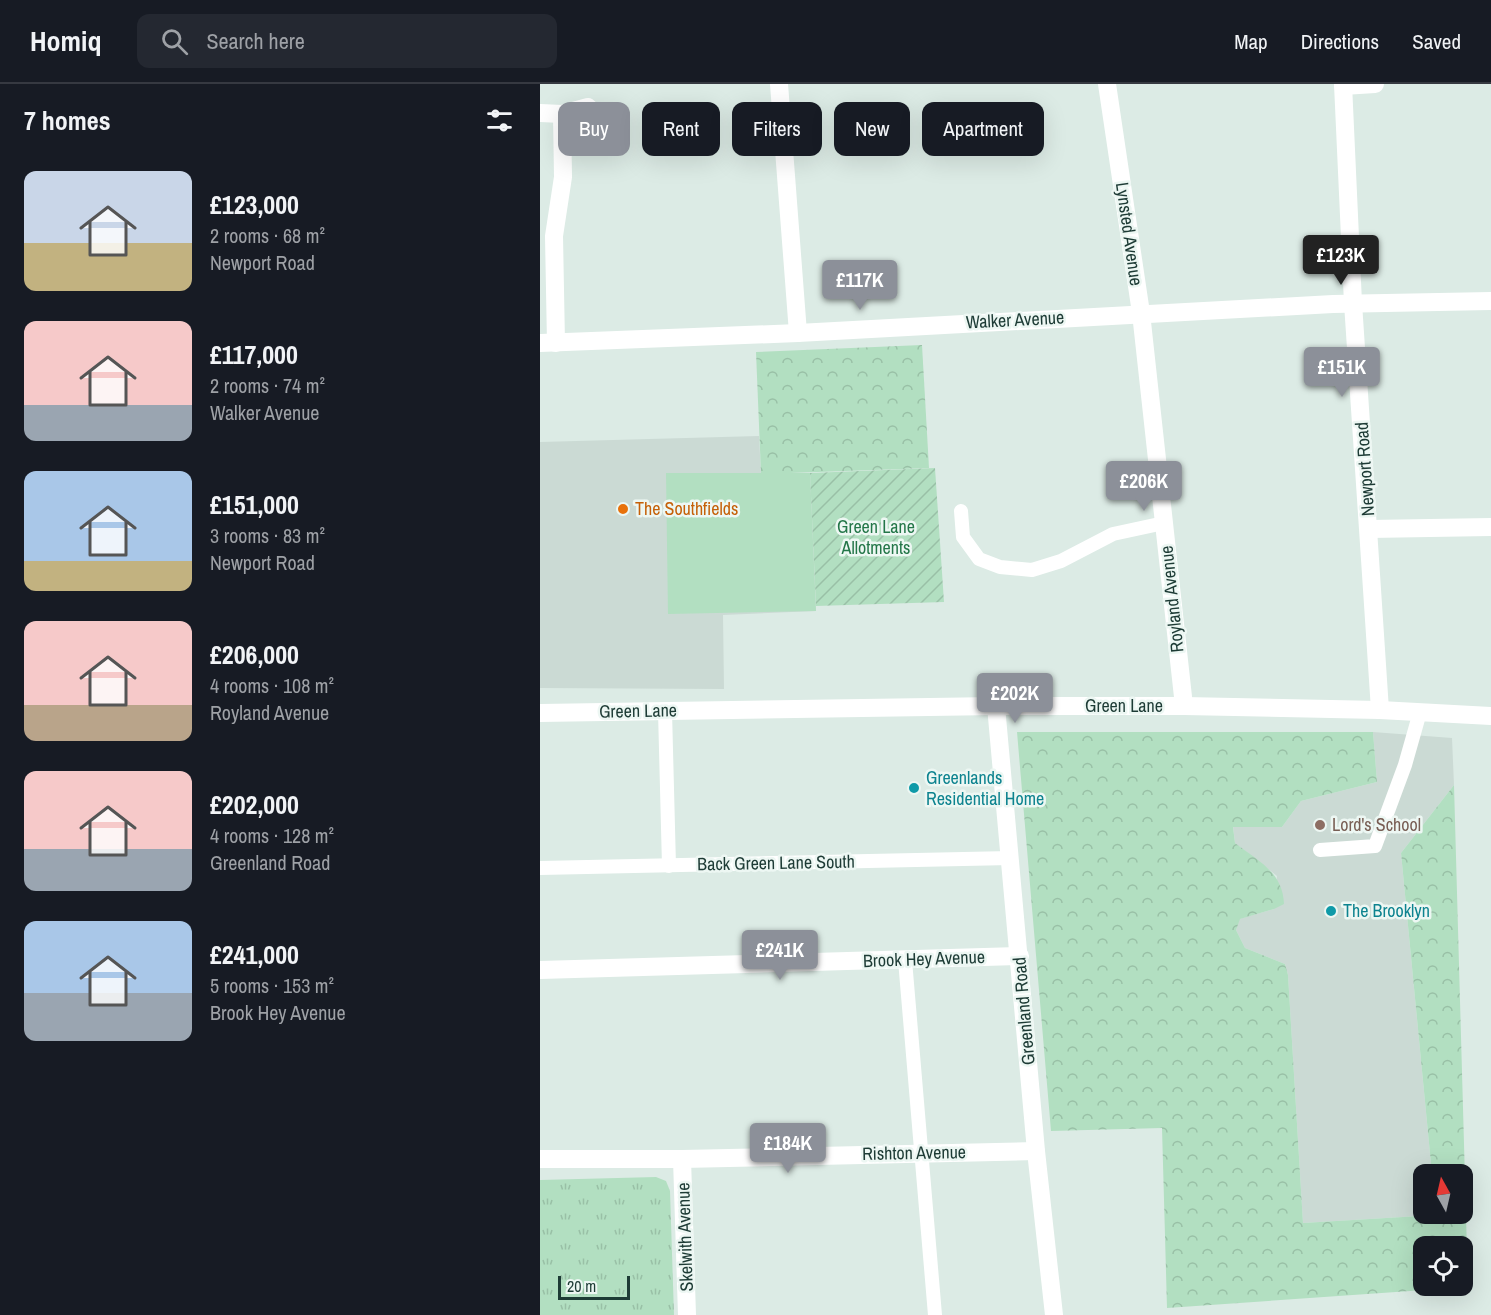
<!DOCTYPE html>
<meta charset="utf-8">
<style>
:root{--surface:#171b24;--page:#242831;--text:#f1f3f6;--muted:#9ea1a6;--line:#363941;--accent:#8c9099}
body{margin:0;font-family:"Archivo Narrow",sans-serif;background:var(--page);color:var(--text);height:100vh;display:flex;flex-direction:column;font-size:22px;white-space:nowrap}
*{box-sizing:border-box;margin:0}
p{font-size:20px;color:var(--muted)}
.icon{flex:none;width:33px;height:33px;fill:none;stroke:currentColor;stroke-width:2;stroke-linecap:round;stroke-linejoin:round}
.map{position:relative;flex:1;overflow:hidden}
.drawer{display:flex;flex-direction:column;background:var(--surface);width:540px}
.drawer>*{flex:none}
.guide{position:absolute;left:18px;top:18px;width:570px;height:54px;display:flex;gap:12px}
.needle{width:39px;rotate:352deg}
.fabs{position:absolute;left:873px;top:1080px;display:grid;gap:12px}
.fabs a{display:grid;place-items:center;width:60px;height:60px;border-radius:12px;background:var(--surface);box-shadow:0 6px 24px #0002;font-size:30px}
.scale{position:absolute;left:18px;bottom:15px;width:72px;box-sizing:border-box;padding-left:6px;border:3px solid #1d3b35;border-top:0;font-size:16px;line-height:21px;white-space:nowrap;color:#1d3b35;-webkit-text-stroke:4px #edf7f3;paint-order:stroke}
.price{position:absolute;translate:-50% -51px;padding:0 14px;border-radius:6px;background:var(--accent);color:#fff;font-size:20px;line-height:39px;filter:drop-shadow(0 2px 3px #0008)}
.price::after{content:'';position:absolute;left:50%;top:36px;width:18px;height:14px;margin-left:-9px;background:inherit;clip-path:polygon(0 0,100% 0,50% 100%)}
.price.on{background:#222;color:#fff}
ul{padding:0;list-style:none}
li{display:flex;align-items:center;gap:18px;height:150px;padding:0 24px}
li span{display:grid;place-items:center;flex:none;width:168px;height:120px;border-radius:12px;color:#555}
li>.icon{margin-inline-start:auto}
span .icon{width:72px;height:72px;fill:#fffc;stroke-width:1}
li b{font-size:26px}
h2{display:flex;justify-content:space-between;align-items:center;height:72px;padding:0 24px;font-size:26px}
.pill{padding:0 21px;border-radius:12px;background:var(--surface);box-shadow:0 6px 24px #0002;font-size:21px;line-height:54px}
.pill.on{background:var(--accent);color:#fff}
header{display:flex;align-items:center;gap:36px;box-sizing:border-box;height:84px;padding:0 30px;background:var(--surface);border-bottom:2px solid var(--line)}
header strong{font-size:28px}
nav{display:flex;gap:33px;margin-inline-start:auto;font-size:21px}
.search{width:420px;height:54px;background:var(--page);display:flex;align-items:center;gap:15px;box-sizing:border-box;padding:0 21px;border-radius:12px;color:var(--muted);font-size:22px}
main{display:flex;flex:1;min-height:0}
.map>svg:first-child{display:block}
</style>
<header>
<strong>Homiq</strong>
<div class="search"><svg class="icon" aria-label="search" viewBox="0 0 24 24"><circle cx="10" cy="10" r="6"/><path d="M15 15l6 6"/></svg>Search here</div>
<nav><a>Map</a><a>Directions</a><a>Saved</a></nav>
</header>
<main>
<section class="drawer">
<h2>7 homes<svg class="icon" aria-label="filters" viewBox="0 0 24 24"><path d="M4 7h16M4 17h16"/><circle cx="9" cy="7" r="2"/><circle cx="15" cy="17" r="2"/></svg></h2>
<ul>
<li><span style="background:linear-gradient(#c9d6e8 60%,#c2b280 0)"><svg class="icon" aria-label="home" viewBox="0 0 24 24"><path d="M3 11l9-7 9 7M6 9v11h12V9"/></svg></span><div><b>£123,000</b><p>2 rooms · 68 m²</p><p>Newport Road</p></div></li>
<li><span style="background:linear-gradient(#f6c9c9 70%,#9aa5b1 0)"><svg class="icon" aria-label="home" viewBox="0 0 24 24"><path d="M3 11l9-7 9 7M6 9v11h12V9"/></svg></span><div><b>£117,000</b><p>2 rooms · 74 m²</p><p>Walker Avenue</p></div></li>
<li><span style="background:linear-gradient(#a9c7e8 75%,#c2b280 0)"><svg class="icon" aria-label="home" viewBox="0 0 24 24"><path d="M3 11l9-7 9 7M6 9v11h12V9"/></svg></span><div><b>£151,000</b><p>3 rooms · 83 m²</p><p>Newport Road</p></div></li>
<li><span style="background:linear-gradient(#f6c9c9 70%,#b9a48a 0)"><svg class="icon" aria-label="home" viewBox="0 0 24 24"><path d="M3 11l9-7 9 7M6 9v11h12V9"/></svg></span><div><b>£206,000</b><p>4 rooms · 108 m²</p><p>Royland Avenue</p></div></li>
<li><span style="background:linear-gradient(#f6c9c9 65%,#9aa5b1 0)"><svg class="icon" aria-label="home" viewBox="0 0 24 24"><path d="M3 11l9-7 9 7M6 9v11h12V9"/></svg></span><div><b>£202,000</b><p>4 rooms · 128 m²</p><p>Greenland Road</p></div></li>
<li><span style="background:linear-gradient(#a9c7e8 60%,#9aa5b1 0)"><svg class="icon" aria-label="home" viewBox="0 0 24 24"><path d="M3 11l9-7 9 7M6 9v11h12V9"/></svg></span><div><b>£241,000</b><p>5 rooms · 153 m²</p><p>Brook Hey Avenue</p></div></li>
</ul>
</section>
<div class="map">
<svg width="951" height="1231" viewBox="0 0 951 1231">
<defs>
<pattern id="grass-tufts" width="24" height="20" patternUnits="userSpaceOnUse" patternTransform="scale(1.5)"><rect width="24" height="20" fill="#b2dfc1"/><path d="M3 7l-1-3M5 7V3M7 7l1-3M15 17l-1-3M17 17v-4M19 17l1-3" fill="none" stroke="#99c0a6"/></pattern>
<pattern id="forest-crowns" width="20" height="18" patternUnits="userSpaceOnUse" patternTransform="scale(1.5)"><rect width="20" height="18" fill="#b2dfc1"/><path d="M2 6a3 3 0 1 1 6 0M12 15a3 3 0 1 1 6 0" fill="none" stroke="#99c0a6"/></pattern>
<pattern id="garden-furrows" width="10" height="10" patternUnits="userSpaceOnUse" patternTransform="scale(1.5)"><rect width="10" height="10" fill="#b2dfc1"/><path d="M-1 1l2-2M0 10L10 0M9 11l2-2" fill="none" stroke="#99c0a6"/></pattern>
</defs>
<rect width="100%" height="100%" fill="#dcebe5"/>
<g fill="#cbdad4">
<path d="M219 352 221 390 270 389 276 527 183 531 184 605 0 604V358Z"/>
<path d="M833 648 912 654 914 701 861 769 892 1090H884V1130H896V1131L763 1139 748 891 745 880 705 864 696 846 699 835 734 825 737 792 695 759 693 742 742 743 761 717 837 698Z"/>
</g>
<path fill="url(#grass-tufts)" d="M116 1093 126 1097 130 1107 134 1231H0V1096Z"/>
<g fill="url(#forest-crowns)" fill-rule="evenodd">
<path d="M382 261 389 384 221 390 216 268Z"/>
<path d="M477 648H833L837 698 761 717 742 743H693L695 759C718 777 743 788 744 820L734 825 700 835 696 846 705 864 745 880 748 891 763 1139 896 1131V1130H922V1090H892L861 769 914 701 928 1203 627 1224 622 1044 511 1047ZM884 1162H922V1202H884Z"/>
</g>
<path fill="#b2dfc1" d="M126 389H270L276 527 128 530Z"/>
<path fill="url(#garden-furrows)" d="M395 384 404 518 276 522 270 389Z"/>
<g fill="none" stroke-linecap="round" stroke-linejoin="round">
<g stroke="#fff" stroke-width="14">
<path d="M421 427 423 453 439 475 460 483 492 486 521 477 573 450 624 439"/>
<path d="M125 627 129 782"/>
<path d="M780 766 835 762 865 681 880 628"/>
<path d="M0 784 471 774"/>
<path d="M365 876 395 1231"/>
</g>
<g stroke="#fff" stroke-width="18">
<path d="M239 0 258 249"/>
<path d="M567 0 601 229 644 622"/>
<path d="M803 0 813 219 840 626"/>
<path d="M803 2 835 0"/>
<path d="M0 29 22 30 48 23"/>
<path d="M0 259 258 249 793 220 951 217"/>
<path d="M16 259 14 152 23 93 22 30"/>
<path d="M829 445 951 443"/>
<path d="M456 622 496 1067 514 1231"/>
<path d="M0 886 480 872"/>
<path d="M0 1075H142L496 1067"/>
<path d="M142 1075 147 1231"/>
</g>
<path stroke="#fff" stroke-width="18" d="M0 629 456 622H644L840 626 951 632"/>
</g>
<circle fill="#e8710a" stroke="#edf7f3" stroke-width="2" cx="83" cy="425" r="6"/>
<g fill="#0f9aa8" stroke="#edf7f3" stroke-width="2">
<circle cx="374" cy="704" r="6"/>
<circle cx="791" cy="827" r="6"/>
</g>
<circle fill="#8d6e63" stroke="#edf7f3" stroke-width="2" cx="780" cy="741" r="6"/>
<g text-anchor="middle" stroke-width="5" stroke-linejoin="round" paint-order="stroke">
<g font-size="18" fill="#1d3b35" stroke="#edf7f3">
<text transform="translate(589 150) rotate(82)" y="6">Lynsted Avenue</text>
<text transform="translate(475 236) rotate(-3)" y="6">Walker Avenue</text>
<text transform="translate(825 385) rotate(-94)" y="6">Newport Road</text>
<text transform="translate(632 515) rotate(-96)" y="6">Royland Avenue</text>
<text x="584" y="628">Green Lane</text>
<text transform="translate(98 627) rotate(-1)" y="6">Green Lane</text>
<text transform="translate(236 779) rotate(-1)" y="6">Back Green Lane South</text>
<text transform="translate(384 875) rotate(-2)" y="6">Brook Hey Avenue</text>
<text transform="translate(484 927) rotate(-95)" y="6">Greenland Road</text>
<text transform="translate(374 1069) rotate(-1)" y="6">Rishton Avenue</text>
<text transform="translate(145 1153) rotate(-92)" y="6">Skelwith Avenue</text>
</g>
<g font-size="18" fill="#c56008" stroke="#edf7f3" text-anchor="start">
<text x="95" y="431">The Southfields</text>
</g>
<g font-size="18" fill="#237648" stroke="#edf7f3">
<text x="336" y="449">Green Lane<tspan x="336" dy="21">Allotments</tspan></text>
</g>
<g font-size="18" fill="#0d838f" stroke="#edf7f3" text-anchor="start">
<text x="386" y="700">Greenlands<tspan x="386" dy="21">Residential Home</tspan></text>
<text x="803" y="833">The Brooklyn</text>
</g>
<g font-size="18" fill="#785e54" stroke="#edf7f3" text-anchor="start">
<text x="792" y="747">Lord's School</text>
</g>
</g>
</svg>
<div class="fabs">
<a><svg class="needle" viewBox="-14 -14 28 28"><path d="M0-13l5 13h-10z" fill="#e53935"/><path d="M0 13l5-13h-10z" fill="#9ea1a6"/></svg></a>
<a><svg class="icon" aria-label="locate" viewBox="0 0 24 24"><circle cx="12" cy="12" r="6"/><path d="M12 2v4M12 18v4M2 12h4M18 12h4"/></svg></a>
</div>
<div class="scale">20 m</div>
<b class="price on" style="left:801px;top:202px">£123K</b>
<b class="price" style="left:320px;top:227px">£117K</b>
<b class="price" style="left:802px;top:314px">£151K</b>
<b class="price" style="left:604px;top:428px">£206K</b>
<b class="price" style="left:475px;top:640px">£202K</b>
<b class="price" style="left:240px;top:897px">£241K</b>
<b class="price" style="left:248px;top:1090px">£184K</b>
<div class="guide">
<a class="pill on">Buy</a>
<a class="pill">Rent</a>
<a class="pill">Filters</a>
<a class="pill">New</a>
<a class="pill">Apartment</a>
</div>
</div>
</main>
